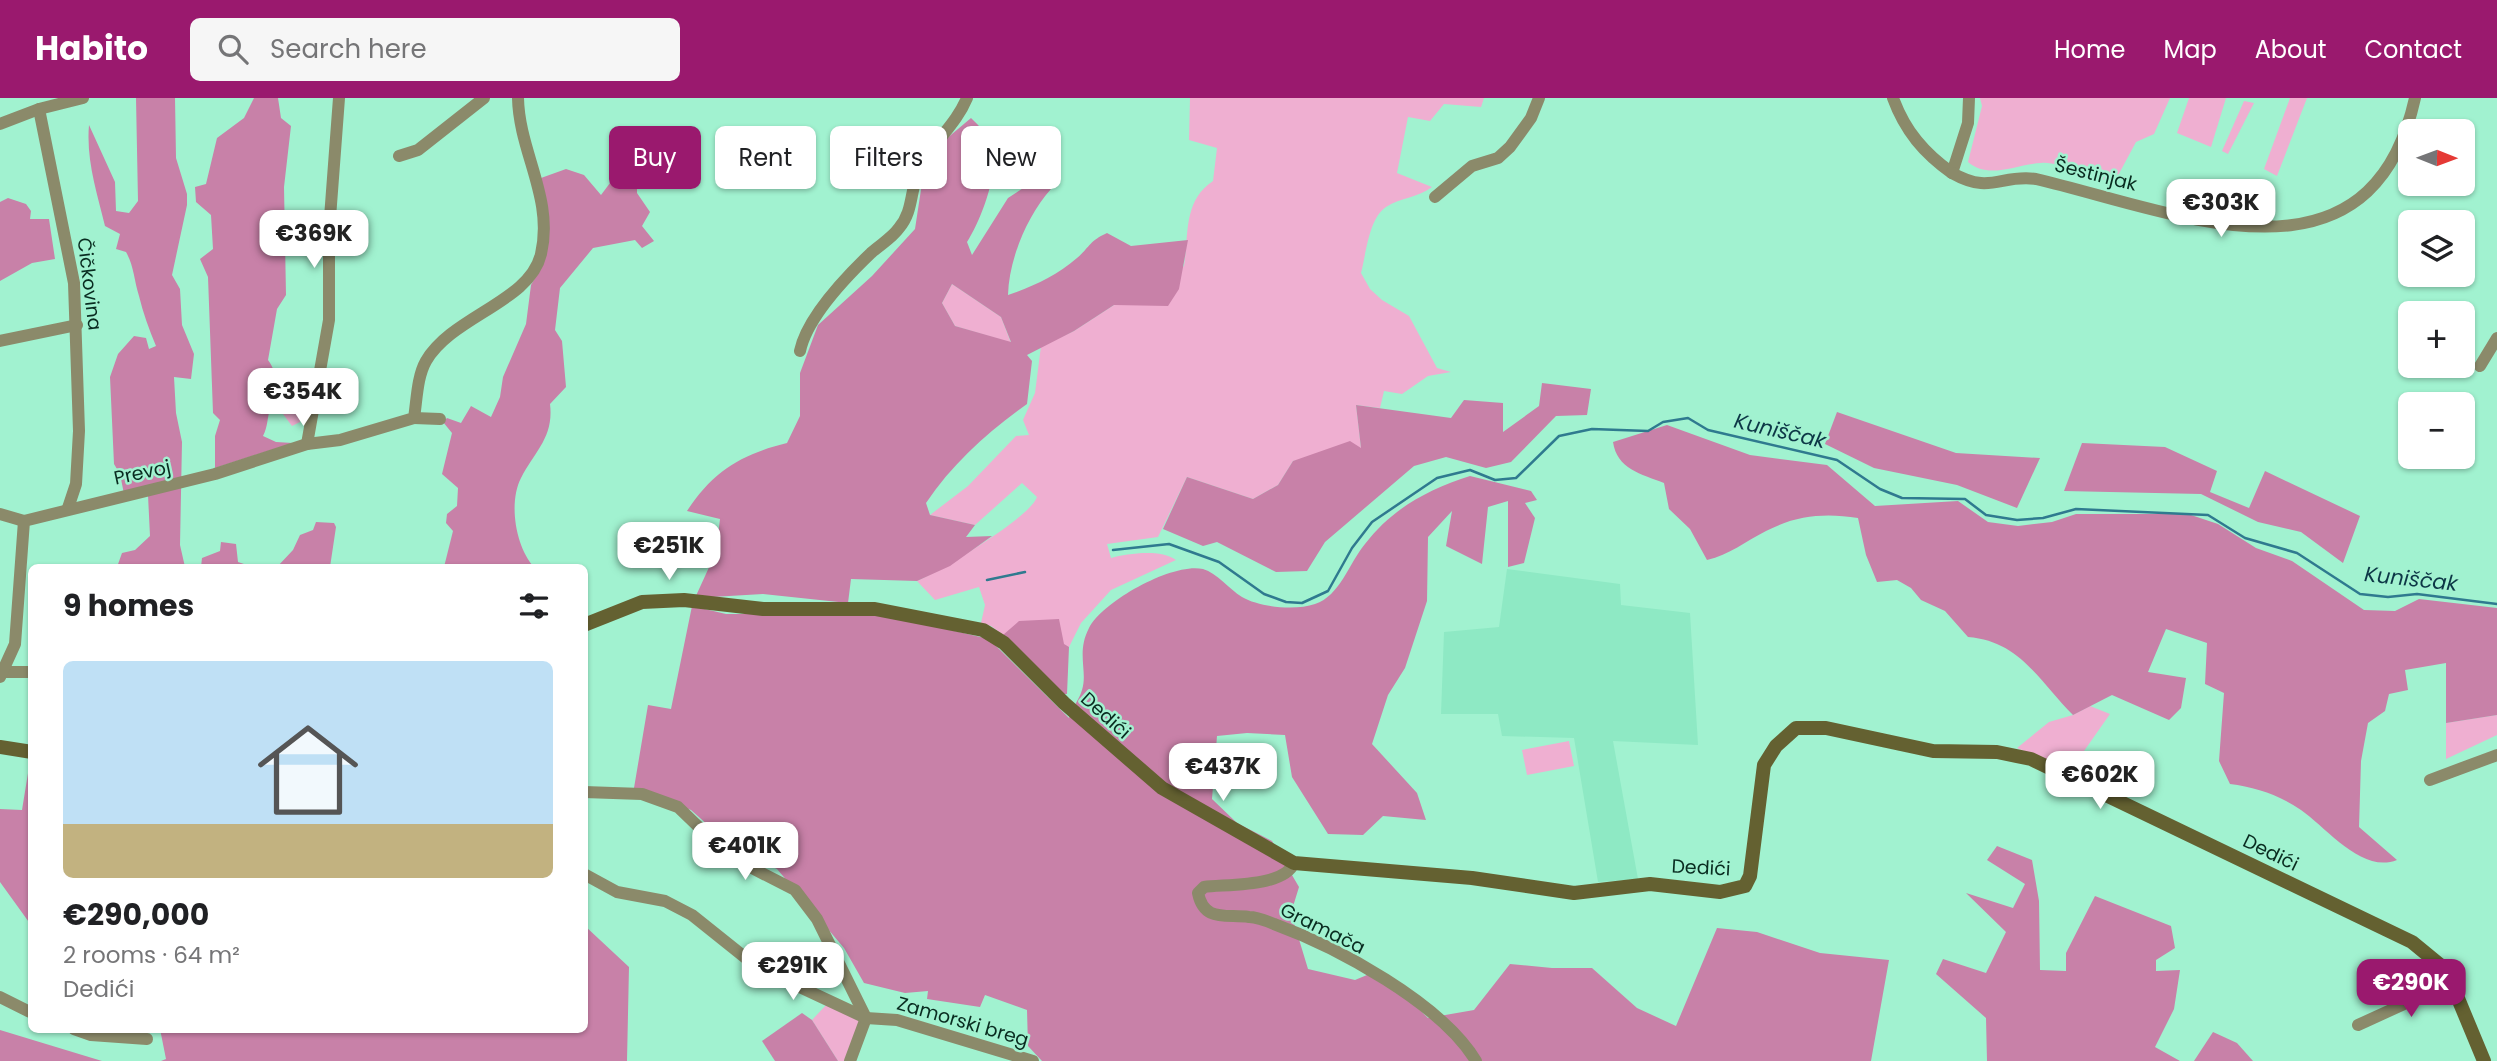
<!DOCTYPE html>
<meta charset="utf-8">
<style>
:root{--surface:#fff;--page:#f6f6f6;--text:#202124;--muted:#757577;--accent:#9a196e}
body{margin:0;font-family:Poppins,sans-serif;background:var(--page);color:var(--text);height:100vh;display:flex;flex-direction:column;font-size:26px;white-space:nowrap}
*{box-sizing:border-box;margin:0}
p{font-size:23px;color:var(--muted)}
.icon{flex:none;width:38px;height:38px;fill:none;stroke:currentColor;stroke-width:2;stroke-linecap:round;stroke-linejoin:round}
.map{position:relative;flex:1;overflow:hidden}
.details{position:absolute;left:28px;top:466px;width:560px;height:469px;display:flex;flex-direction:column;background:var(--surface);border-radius:10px;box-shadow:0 2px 5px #0004}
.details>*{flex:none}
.hud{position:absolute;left:609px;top:28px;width:665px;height:63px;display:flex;gap:14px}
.needle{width:46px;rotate:91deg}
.buttons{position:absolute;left:2398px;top:21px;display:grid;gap:14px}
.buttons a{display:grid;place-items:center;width:77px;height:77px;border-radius:10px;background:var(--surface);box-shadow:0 2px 5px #0004;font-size:35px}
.price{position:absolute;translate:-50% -60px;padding:0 16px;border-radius:14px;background:#fff;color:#222;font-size:23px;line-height:46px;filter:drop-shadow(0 2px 4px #0008)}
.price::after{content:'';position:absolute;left:50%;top:42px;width:21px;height:16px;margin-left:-10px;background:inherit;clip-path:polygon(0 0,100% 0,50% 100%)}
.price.current{background:var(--accent);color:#fff}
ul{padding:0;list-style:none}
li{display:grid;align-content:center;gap:14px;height:371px;padding:0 35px}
li span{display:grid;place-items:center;height:217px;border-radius:10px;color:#555}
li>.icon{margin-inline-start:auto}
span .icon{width:126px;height:126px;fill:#fffc;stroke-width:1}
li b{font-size:30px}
h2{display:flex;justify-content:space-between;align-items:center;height:84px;padding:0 35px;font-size:30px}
.pill{padding:0 24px;border-radius:10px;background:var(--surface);box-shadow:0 2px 5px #0004;font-size:24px;line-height:63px}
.pill.current{background:var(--accent);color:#fff}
header{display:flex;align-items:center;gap:42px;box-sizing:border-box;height:98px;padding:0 35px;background:var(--accent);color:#fff}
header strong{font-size:33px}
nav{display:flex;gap:38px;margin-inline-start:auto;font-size:24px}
.search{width:490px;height:63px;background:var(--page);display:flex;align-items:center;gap:18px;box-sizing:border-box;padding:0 24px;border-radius:10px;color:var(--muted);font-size:26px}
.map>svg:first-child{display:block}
</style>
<header>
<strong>Habito</strong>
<div class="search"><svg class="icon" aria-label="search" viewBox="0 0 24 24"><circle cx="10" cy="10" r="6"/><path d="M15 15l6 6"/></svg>Search here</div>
<nav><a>Home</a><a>Map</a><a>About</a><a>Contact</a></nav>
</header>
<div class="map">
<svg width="2497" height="963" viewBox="0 0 2497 963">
<rect width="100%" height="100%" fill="#a1f2d0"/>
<path fill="#8ee9c4" d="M1507 471 1620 486 1621 507 1690 515 1698 647 1613 643 1638 781 1598 784 1574 640 1502 638 1498 616H1441L1444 534 1499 529Z"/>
<g fill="#efafd1">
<path d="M1190 0H1484L1481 9 1444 6 1430 23 1408 19 1397 75 1432 89C1418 100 1401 99 1386 109 1369 120 1366 156 1361 175L1370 191 1382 202 1409 218 1437 270 1451 274 1428 278 1402 296 1384 293 1380 310 1356 307 1361 350 1293 363 1278 387 1253 401 1187 379 1158 439 1107 446 1111 460C1129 455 1161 451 1176 462L1111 492 1081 525 1069 549 1003 537 991 528 981 525 985 507 979 489 935 502 917 483C941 472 1030 420 1037 399L1022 385 975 427 930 417 968 388 1016 338 1029 337 1023 322 1035 295 1041 248 1074 233 1114 207H1135L1184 168C1189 136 1183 103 1213 83L1217 50 1189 42Z"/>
<path d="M1980 0H2170L2154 36 2136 44 2114 85C2095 80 2058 63 2041 65 2016 66 1989 82 1968 64L1982 8Z"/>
<path d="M2189 0H2226L2211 49 2177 35Z"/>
<path d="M2290 0H2307L2277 78 2264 71Z"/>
<path d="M2244 3 2254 5 2228 56 2222 53Z"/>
<path d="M952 186 1001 219 1011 245 955 228 942 205Z"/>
<path d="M301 292 306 294 307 299 299 308 300 324 292 328 283 316 285 299Z"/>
<path d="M2090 608 2110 616 2070 673 2017 650 2049 624 2073 617Z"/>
<path d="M2497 617V637L2446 661V625Z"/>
<path d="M1569 643 1574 668 1527 677 1522 652Z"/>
<path d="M827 906 861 921 846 963H838L812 922Z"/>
</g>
<g fill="#c881a8" fill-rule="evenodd">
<path d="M136 0H175L176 60 187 96V107L172 177 180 191 182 227 194 256 191 281 174 279 176 315 182 344 180 447 185 469H117L122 455 135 452 150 438 148 397 125 401 120 376 114 366 110 279 118 256 134 238 146 240 149 251 156 248C149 231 143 215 139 198 134 182 134 168 126 154L116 151 120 136 105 128C97 95 86 62 89 27L115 84 116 113 129 115 138 103Z"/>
<path d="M254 0H278L281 20 291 28 284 89 286 197 277 211 268 262C280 278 275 293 270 311 267 321 268 328 263 338L276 344 293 345 215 370V338L220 322 213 315 208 179 200 161 213 151 211 117 196 104 195 89 206 86 217 40 244 20Z"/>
<path d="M971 20C979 28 988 36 992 47 1000 73 981 122 967 144L972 157 1008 100 1040 79 1051 91C1027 118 1009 161 1008 197 1034 188 1056 178 1077 160 1090 149 1089 143 1107 135L1131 148 1188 142 1179 191 1168 208 1114 207 1074 233 1027 257 1032 263 1027 306C988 334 953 365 926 405L930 417 975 427 966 439 992 438 950 468 917 483 851 481 848 505 763 496 695 500 716 454 720 421 687 413C713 373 742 356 787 345L800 318V275L818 227 872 178 915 131 922 85 939 47ZM952 186 1001 219 1011 244 955 228 942 205Z"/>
<path d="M566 71 584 77 601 97 616 77 637 75V95L650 114 642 128 654 143 642 150 635 142 593 150 560 190 555 232 562 243 566 289 550 306C554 339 535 353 521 380 508 405 516 450 534 469H444L453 433 446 425 447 416 457 408 458 390 442 376 452 335 443 324 447 320 461 325 471 308 491 319 500 299 503 279 526 226 531 187 544 164 541 80Z"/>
<path d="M8 100 26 106 31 113 30 121H49L55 161 32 165 0 183V104Z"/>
<path d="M1542 285 1591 291 1587 317 1556 318 1511 364 1486 370 1446 359 1414 368 1325 444 1307 473 1276 474 1217 444 1203 448 1163 431 1187 379 1253 401 1278 387 1293 363 1350 343 1361 350 1356 307 1451 320 1464 302 1503 305V334L1539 308Z"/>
<path d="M1837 314 1956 355 2040 360 2017 410 1957 387 1874 370 1825 346Z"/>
<path d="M1667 327 1750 357 1827 367 1875 408 1958 403 1988 424 2018 428 2052 424 2076 416H2188L2218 426 2256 450 2292 463 2364 512 2395 513 2419 501 2497 510V617L2446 625V565L2405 572 2408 592 2389 596 2385 613 2368 625 2361 663 2359 729 2397 762C2362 776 2327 730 2301 712 2279 697 2255 689 2230 686L2219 663 2224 595 2205 586 2207 545 2166 531 2148 574 2186 580 2181 610 2169 622 2112 597 2073 617C2039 583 2020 543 1968 539L1945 513 1921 502 1911 490 1897 482 1877 484 1866 457 1858 420C1825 415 1797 417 1766 433 1746 443 1729 457 1707 462L1690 431 1669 411 1664 385C1641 376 1617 371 1613 344Z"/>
<path d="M2082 345 2165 349 2217 373 2210 394 2249 410 2265 373 2360 418 2343 465 2301 434 2258 424 2201 396 2064 393Z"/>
<path d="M1470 378 1531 393 1537 402 1525 405 1535 420 1524 465 1508 469V403L1488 409 1482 466 1446 448 1452 413 1428 439 1427 503 1405 570 1388 597 1372 646 1417 695 1426 722 1383 718 1363 737 1328 736 1292 679 1285 637 1247 635 1217 638 1212 701 1237 725 1272 743 1299 789 1291 815 1308 871 1355 882 1379 872 1428 920 1474 912 1510 866 1552 870H1592L1637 910 1676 928 1717 830 1757 834 1820 855 1889 862 1871 963H1042L1028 948 1027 912 985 897 980 909 927 901 928 893 905 895 864 885 844 850 777 771 737 753 691 712 634 690 648 607 671 611 692 508 726 516H882L989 541 1069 620C1072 610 1079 602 1082 592 1088 573 1076 555 1089 530 1103 503 1173 464 1203 471 1217 475 1229 491 1242 499 1259 509 1295 513 1315 506 1340 498 1349 465 1365 446 1393 410 1427 392 1470 378Z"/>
<path d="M316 424 334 425 336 429 330 469H277L293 452 300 437 313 432Z"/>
<path d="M221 444 236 446 238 464 253 469H201L202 460 220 453Z"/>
<path d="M1059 521 1064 546 1069 549 1067 596H1061L1003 537 1019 523Z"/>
<path d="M29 669H32L31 827 0 784V711L22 712Z"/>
<path d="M1997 748 2032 762 2039 803 2040 872 2066 873V855L2095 798 2171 828 2175 850 2156 862V873L2180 872 2174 911 2155 949 2180 963H1987L1986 920 1936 876 1943 861 1986 875 2006 834 1966 795 2013 810 2025 786 1987 762Z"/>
<path d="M585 828 629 869 627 963H161L166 961 160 931H584Z"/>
<path d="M802 915 812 922 838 963H775L762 943Z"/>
<path d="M0 932 102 963H0Z"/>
<path d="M2213 934 2237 945 2253 963H2194Z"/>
</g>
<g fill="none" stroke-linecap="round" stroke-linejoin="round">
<g stroke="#2f7a8f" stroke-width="2.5">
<path d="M1113 452 1169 446 1219 464 1264 496 1286 504 1302 505 1328 493 1352 450 1372 424 1437 380 1470 372 1495 382 1516 380 1559 338 1592 331 1648 333 1663 324 1688 320 1708 332 1837 362 1880 391 1902 400 1965 401 1986 417 2017 422 2043 420 2076 411 2208 417 2245 440 2297 455 2360 496 2388 499 2417 496 2497 506"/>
<path d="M987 482 1025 474"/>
</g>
<g stroke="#8b8a6a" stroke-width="12">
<path d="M1893 0C1905 33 1924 55 1952 75L1968 25 1969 0"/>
<path d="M0 26 39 11"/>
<path d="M399 58 418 52 484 0"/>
<path d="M1952 75C1991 97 2000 76 2036 81 2174 113 2370 203 2415 0"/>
<path d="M1435 99 1472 68 1498 60 1510 49 1531 20 1539 0"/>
<path d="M0 243 77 227"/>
<path d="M800 253C807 220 847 178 871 155 881 146 892 140 899 130 913 114 910 94 918 75 930 46 955 29 967 0"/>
<path d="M2480 268 2497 240"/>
<path d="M414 320 440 321"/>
<path d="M307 346 329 222V133L339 0"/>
<path d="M68 410 76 386 79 333 74 185 39 11 83 0"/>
<path d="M0 416 24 423"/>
<path d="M5 574H32"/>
<path d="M0 579 15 546 24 423 215 376 307 346 340 342 414 320C417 301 417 279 426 263 452 218 530 204 541 156 554 100 519 54 518 0"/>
<path d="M2430 682 2497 657"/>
<path d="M584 694 642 696 678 709 707 737 752 770 795 792 817 821 866 920 850 963"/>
<path d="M1294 765C1284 789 1228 786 1204 789L1198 795C1204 824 1225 816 1249 819 1257 819 1267 823 1274 826 1337 849 1441 905 1476 963"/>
<path d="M584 776 617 794 665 803 692 817 757 869 866 920 897 922 1033 963"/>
<path d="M0 899 32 915"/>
<path d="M2358 927 2450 885"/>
<path d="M74 931 91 937 147 941"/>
</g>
<g stroke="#646131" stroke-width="14">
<path d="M584 527 642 504 684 502 763 511H875L983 532 1004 545 1064 605 1162 690 1294 765 1472 780 1574 795 1650 786 1720 794 1745 788 1750 778 1764 667 1776 648 1796 630H1826L1933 653 1997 654 2031 661 2412 844 2440 867 2457 898 2484 963"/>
<path d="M0 649 32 654"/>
</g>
</g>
<g text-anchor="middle" stroke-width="5" stroke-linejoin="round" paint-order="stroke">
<g font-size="19" fill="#092c20" stroke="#a1f2d0">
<text transform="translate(2096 76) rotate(14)" y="7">Šestinjak</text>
<text transform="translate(90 186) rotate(83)" y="7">Čičkovina</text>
<text transform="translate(142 374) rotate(-12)" y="7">Prevoj</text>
<text transform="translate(1106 617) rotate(42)" y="7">Dedići</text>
<text transform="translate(2271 754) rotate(26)" y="7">Dedići</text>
<text transform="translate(1701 769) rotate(3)" y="7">Dedići</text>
<text transform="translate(1323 830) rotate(26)" y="7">Gramača</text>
<text transform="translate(963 923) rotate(16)" y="7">Zamorski breg</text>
</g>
<g font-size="21" font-style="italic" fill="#0d3746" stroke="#a1f2d0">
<text transform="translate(1780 333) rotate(13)" y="7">Kuniščak</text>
<text transform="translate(2411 481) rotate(6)" y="7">Kuniščak</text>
</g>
</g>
</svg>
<div class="buttons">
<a><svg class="needle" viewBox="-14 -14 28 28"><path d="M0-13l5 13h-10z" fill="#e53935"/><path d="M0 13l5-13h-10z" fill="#757577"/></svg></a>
<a><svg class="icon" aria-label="layers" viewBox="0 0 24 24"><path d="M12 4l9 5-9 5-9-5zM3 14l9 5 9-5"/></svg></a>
<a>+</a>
<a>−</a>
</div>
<b class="price" style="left:2221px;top:141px">€303K</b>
<b class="price" style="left:314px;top:172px">€369K</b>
<b class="price" style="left:303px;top:330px">€354K</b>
<b class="price" style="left:669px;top:484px">€251K</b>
<b class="price" style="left:1223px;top:705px">€437K</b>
<b class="price" style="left:2100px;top:713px">€602K</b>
<b class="price" style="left:745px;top:784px">€401K</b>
<b class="price" style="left:793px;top:904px">€291K</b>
<b class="price current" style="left:2411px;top:921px">€290K</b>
<div class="hud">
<a class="pill current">Buy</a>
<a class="pill">Rent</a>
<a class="pill">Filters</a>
<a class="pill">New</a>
</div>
<section class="details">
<h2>9 homes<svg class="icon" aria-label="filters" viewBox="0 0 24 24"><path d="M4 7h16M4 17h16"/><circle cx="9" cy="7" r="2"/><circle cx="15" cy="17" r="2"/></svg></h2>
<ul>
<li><span style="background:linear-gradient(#bfe0f5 75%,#c2b280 0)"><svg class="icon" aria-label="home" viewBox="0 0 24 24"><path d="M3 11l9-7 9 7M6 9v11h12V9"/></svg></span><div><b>€290,000</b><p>2 rooms · 64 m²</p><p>Dedići</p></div></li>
</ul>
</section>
</div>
